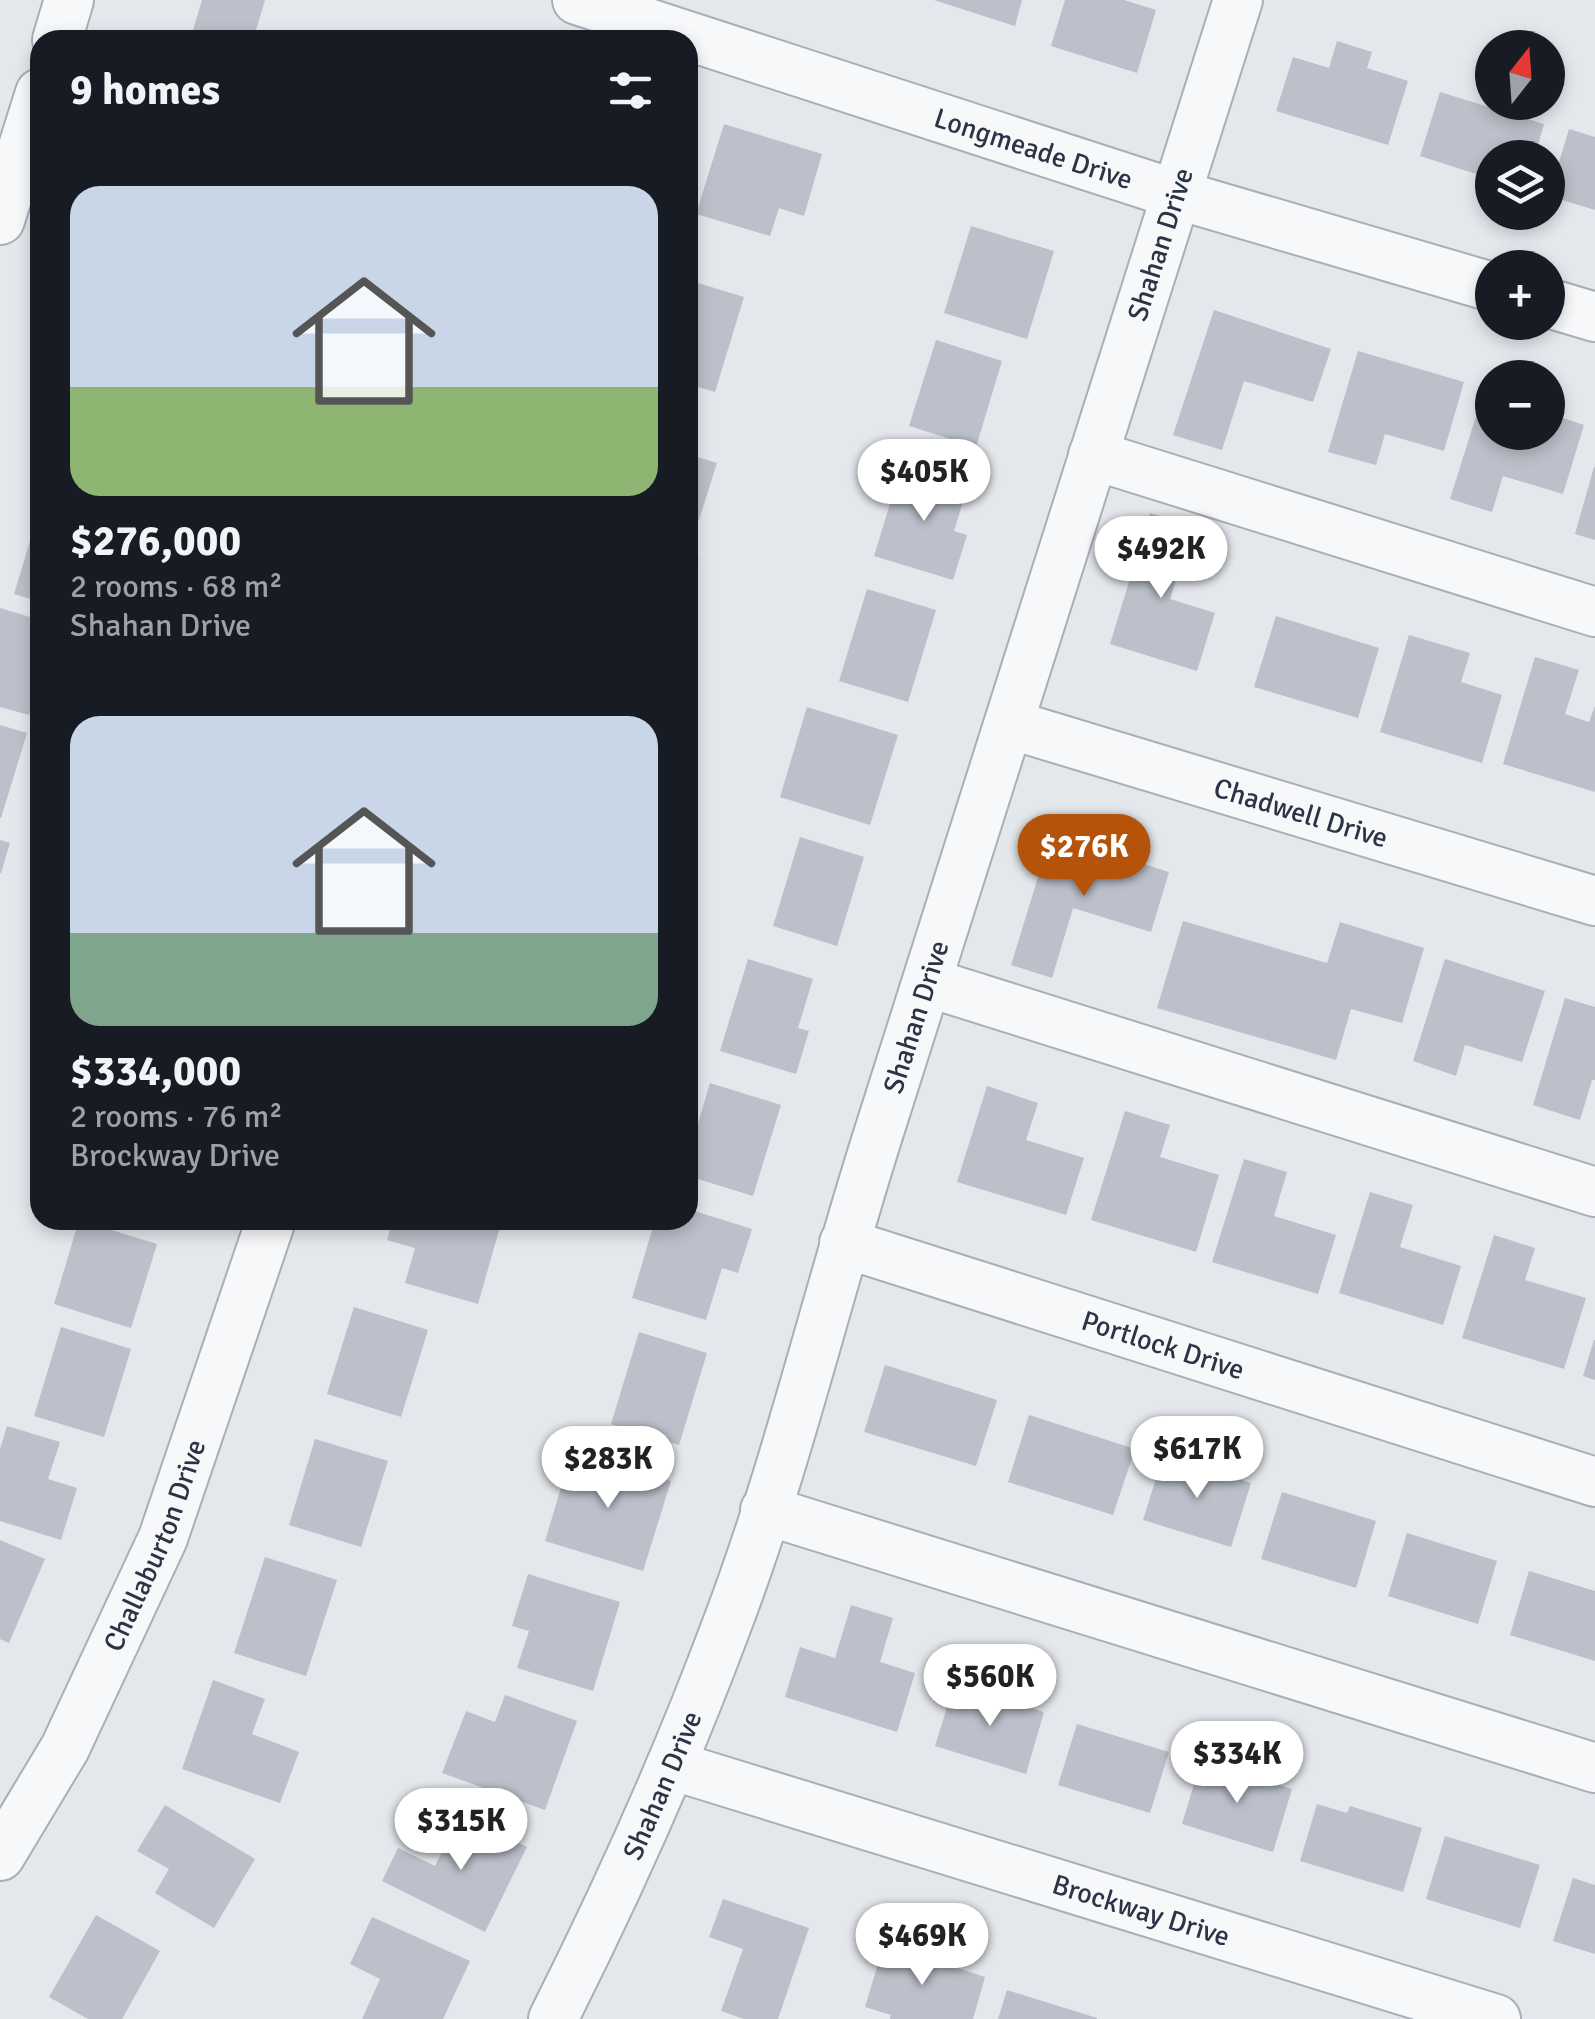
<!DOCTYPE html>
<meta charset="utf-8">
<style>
:root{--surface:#171b24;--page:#20242c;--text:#f1f3f6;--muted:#9ea1a6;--accent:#b45309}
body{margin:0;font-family:Signika,sans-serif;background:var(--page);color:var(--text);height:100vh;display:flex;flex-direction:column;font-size:38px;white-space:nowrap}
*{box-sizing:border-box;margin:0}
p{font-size:32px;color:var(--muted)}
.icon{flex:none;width:55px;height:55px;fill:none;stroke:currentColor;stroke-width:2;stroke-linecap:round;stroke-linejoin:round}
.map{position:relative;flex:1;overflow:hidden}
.side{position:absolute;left:30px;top:30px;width:668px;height:1200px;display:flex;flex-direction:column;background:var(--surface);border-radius:30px;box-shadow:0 5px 15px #0003}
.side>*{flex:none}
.needle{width:65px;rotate:17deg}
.tools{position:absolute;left:1475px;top:30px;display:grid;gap:20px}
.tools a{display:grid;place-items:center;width:90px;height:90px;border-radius:50%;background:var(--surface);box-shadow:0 5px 15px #0003;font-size:50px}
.price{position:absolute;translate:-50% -85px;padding:0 22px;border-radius:35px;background:#fff;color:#222;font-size:32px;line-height:65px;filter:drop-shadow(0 2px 5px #0008)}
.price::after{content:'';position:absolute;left:50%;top:60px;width:30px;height:22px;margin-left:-15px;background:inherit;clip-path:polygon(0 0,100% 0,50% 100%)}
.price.on{background:var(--accent);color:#fff}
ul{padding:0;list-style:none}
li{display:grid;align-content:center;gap:20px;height:530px;padding:0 40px}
li span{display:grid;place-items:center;height:310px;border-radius:30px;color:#555}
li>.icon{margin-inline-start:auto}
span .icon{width:180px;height:180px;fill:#fffc;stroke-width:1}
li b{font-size:42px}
h2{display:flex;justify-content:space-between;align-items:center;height:120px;padding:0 40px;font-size:42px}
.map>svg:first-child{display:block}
</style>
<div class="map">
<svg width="1595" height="2019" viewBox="0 0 1595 2019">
<rect width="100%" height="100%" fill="#e4e7ec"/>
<g fill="#bbc0ca">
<path d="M202 0H265L253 40H190Z"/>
<path d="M934 0H1022L1015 26Z"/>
<path d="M1065 0H1124L1156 10 1137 73 1051 46Z"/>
<path d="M1337 41 1372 52 1367 68 1408 81 1388 145 1276 111 1293 57 1329 68Z"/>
<path d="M1440 92 1544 124 1534 158H1492V179L1420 156Z"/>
<path d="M724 124 822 154 804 216 779 208 770 236 696 214Z"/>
<path d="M1569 129 1595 137V210L1549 196Z"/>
<path d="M971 226 1054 251 1027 339 944 313Z"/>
<path d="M688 280 744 297 715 392 688 384Z"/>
<path d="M1214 310 1331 349 1313 402 1244 381 1222 450 1173 435Z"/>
<path d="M936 340 1002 361 976 447 909 426Z"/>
<path d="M1358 351 1464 382 1444 451 1385 434 1376 465 1328 452Z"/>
<path d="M1483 394 1492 397V432H1548V413L1584 425 1563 494 1503 476 1492 512 1450 499Z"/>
<path d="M688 454 717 463 699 520 688 516Z"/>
<path d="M902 465 968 485 954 531 967 535 953 580 874 556Z"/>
<path d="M1594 467H1595V540L1575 534Z"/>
<path d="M39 511H40V602L14 594Z"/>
<path d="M1150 513 1192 526 1170 599 1215 613 1197 671 1110 644Z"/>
<path d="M688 555 699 559 688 592Z"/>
<path d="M867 589 936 610 908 702 839 681Z"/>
<path d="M0 608 40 620V678L29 715 0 707Z"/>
<path d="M1276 616 1379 648 1358 718 1254 687Z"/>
<path d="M1409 635 1470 653 1461 682 1502 695 1482 763 1380 732Z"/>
<path d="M1535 657 1579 670 1565 714 1589 722 1595 706V792L1503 764Z"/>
<path d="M807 707 898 735 870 825 780 797Z"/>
<path d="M0 725 27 733 1 818H0Z"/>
<path d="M1051 835 1169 872 1151 932 1073 908 1052 978 1011 965Z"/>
<path d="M800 837 864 857 837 946 773 926Z"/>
<path d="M0 840 10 843 1 873H0Z"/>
<path d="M1183 921 1327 963 1340 922 1424 948 1402 1023 1351 1009 1336 1060 1157 1008Z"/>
<path d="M748 959 813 979 798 1028 809 1031 796 1074 720 1051Z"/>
<path d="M1445 959 1545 991 1522 1062 1465 1045 1456 1076 1413 1061Z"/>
<path d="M1565 998 1595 1007V1080H1592L1580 1120 1533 1105Z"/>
<path d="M710 1083 781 1105 753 1196 688 1176V1158Z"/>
<path d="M987 1086 1038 1103 1026 1140 1084 1158 1066 1215 957 1182Z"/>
<path d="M1125 1111 1170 1125 1160 1157 1219 1175 1196 1252 1091 1220Z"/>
<path d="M1244 1159 1287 1172 1274 1216 1336 1235 1318 1294 1212 1262Z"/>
<path d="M1370 1192 1413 1205 1400 1247 1461 1266 1443 1325 1339 1293Z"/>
<path d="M688 1209 752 1229 738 1273 722 1268 706 1320 632 1298 655 1220H688Z"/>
<path d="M79 1220 157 1244 131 1328 54 1304Z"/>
<path d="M393 1220H502L478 1304 405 1283 415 1248 387 1240Z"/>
<path d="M1494 1235 1535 1248 1525 1280 1586 1298 1564 1369 1462 1338Z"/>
<path d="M354 1307 428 1330 401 1417 327 1394Z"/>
<path d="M61 1327 131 1349 104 1437 34 1416Z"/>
<path d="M639 1332 707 1353 679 1445 611 1424Z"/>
<path d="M1594 1340H1595V1380L1583 1376Z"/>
<path d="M885 1365 997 1400 976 1466 864 1432Z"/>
<path d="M1029 1415 1135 1449 1113 1515 1008 1482Z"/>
<path d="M7 1426 60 1442 48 1479 77 1488 61 1540 0 1521V1449Z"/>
<path d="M315 1439 388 1461 361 1547 289 1525Z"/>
<path d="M572 1451 671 1481 643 1571 545 1541Z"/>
<path d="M1163 1456 1251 1483 1231 1547 1143 1520Z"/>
<path d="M1282 1492 1376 1521 1356 1588 1261 1559Z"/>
<path d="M1407 1533 1497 1561 1478 1624 1388 1596Z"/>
<path d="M0 1540 45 1559 9 1643 0 1639Z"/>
<path d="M265 1557 337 1580 306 1676 234 1653Z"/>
<path d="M1529 1571 1595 1591V1661L1510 1635Z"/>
<path d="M528 1574 620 1602 593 1691 517 1668 529 1631 512 1626Z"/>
<path d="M851 1605 893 1618 880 1662 915 1673 897 1732 785 1697 800 1647 835 1658Z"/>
<path d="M213 1680 265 1699 252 1734 299 1752 280 1803 182 1769Z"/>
<path d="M954 1685 1044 1712 1026 1774 935 1746Z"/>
<path d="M505 1695 577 1721 545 1810 442 1773 466 1711 495 1722Z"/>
<path d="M1077 1724 1169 1752 1150 1813 1058 1785Z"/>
<path d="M1201 1761 1292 1789 1273 1852 1182 1824Z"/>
<path d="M1317 1804 1347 1813 1350 1806 1422 1828 1403 1892 1300 1861Z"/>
<path d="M165 1805 255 1859 214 1928 155 1893 169 1869 137 1851Z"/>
<path d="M461 1814 527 1847 485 1932 382 1881 398 1848 435 1866Z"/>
<path d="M1445 1836 1540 1865 1520 1928 1426 1899Z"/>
<path d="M1573 1878 1595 1885V1954L1553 1941Z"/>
<path d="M723 1899 809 1928 778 2019H744L721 2011 743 1949 709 1937Z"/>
<path d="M96 1915 160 1951 122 2019H88L49 1997Z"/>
<path d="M372 1917 470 1961 443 2019H362L380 1979 350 1964Z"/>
<path d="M884 1944 985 1977 973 2019H890L891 2015 865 2007Z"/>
<path d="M1007 1990 1097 2018V2019H998Z"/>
</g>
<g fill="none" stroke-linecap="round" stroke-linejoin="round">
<defs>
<g id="minor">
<path id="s1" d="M577 0 1175 194 1492 287"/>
<path d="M57 40 69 0"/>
<path d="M0 220 40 93"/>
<path d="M1548 303 1595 317"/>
<path d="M1093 455 1595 612"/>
<path id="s2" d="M1009 724 1595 901"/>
<path d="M927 982 1595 1192"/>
<path id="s3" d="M844 1243 1595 1482"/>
<path d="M765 1510 1595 1768"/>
<path id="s4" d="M671 1765 1496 2019"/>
<path id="s5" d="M0 1856 65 1748 163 1538 271 1220"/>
<path id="s6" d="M553 2019C617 1892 676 1761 726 1627 787 1467 826 1298 878 1135 998 757 1116 378 1238 0"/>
</g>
</defs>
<use href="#minor" stroke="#a9aeb7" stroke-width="52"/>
<use href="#minor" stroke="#f7f8fa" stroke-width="48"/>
</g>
<g text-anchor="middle" stroke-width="9" stroke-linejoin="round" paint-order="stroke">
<g font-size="28" fill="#2b3445" stroke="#f4f6f9">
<text dy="10" stroke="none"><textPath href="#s1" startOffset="480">Longmeade Drive</textPath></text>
<text dy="10" stroke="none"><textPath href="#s6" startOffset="1878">Shahan Drive</textPath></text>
<text dy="10" stroke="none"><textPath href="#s2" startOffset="305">Chadwell Drive</textPath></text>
<text dy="10" stroke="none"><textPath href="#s6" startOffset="1068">Shahan Drive</textPath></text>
<text dy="10" stroke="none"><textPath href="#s3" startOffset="335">Portlock Drive</textPath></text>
<text dy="10" stroke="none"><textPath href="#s5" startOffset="348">Challaburton Drive</textPath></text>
<text dy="10" stroke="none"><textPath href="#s6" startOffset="258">Shahan Drive</textPath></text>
<text dy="10" stroke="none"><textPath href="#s4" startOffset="492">Brockway Drive</textPath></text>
</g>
</g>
</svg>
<div class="tools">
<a><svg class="needle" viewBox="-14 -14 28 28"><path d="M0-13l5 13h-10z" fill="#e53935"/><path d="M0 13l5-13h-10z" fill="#9ea1a6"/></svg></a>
<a><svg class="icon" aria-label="layers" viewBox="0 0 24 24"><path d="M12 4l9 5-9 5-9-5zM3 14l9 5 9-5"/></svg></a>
<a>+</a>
<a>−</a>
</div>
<b class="price" style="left:924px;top:524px">$405K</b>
<b class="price" style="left:1161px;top:601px">$492K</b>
<b class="price on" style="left:1084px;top:899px">$276K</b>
<b class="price" style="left:1197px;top:1501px">$617K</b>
<b class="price" style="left:608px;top:1511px">$283K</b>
<b class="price" style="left:990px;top:1729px">$560K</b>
<b class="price" style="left:1237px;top:1806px">$334K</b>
<b class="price" style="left:461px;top:1873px">$315K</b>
<b class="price" style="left:922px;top:1988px">$469K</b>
<section class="side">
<h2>9 homes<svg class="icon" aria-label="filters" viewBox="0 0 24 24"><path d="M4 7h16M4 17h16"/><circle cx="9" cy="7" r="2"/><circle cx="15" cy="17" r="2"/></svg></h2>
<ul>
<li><span style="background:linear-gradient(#c9d6e8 65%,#8fb573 0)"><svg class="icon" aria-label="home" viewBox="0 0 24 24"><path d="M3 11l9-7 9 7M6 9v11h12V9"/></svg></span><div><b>$276,000</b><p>2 rooms · 68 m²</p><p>Shahan Drive</p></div></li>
<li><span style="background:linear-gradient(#c9d6e8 70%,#7fa58c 0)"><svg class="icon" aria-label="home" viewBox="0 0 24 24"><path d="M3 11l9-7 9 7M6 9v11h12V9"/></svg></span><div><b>$334,000</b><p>2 rooms · 76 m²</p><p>Brockway Drive</p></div></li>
</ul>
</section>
</div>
